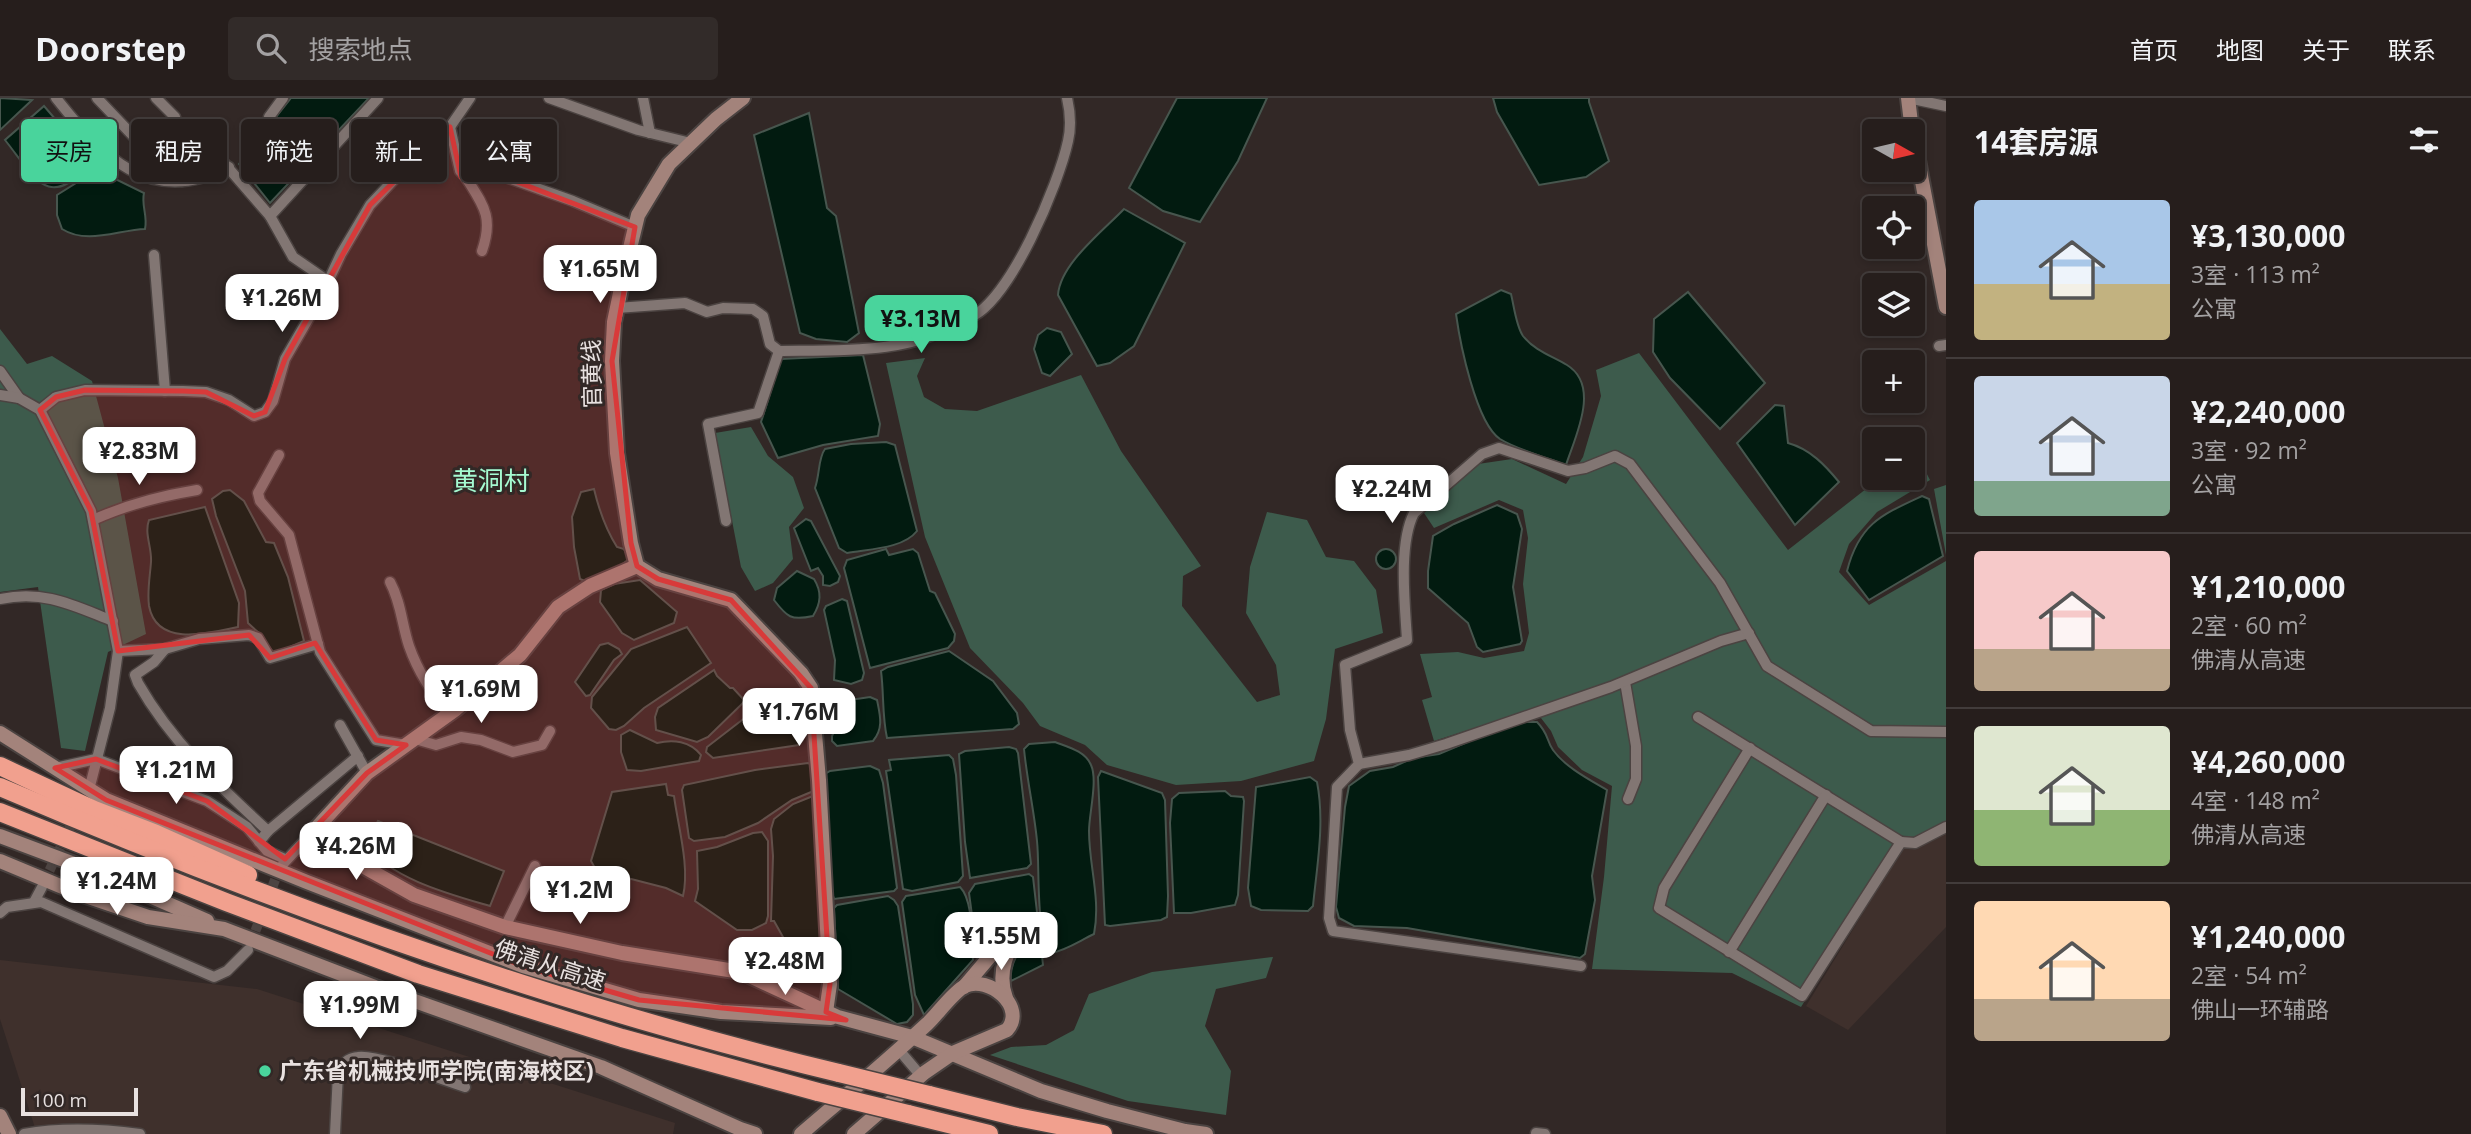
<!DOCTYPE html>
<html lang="zh">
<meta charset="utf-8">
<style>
:root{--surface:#261e1c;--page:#322b29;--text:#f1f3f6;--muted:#a4a2a3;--line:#423c3b;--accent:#49d49c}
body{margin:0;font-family:"Open Sans","Noto Sans SC",sans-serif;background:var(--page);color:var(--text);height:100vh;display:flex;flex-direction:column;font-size:26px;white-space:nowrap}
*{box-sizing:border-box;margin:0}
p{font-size:23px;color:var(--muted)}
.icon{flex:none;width:38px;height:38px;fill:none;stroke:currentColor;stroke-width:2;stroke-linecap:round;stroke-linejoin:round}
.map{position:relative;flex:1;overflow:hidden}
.panel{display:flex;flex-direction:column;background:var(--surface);width:525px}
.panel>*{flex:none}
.top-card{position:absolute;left:21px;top:21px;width:665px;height:63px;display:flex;gap:14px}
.needle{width:46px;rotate:98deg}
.buttons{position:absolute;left:1862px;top:21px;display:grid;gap:14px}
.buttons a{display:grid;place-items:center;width:63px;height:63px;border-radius:7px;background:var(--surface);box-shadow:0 4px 10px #0003,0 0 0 2px var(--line);font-size:35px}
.scale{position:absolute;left:21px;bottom:18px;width:117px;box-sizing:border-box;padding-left:7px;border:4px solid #e8e1e0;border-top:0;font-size:19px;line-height:24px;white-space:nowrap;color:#e8e1e0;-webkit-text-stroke:5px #322826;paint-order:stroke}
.price{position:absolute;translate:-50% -60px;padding:0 16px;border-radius:14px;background:#fff;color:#222;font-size:23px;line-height:46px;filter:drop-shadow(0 2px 4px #0008)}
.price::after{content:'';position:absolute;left:50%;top:42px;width:21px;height:16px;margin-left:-10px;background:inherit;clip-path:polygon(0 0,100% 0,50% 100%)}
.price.selected{background:var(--accent);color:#111}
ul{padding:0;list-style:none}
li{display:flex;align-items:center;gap:21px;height:175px;padding:0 28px}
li+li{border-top:2px solid var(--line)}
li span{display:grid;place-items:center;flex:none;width:196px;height:140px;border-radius:7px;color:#555}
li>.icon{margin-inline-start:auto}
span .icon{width:84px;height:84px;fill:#fffc;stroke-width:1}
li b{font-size:30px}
h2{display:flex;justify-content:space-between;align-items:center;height:84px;padding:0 28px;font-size:30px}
.chip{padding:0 24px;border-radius:7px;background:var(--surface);box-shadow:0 4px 10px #0003,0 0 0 2px var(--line);font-size:24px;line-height:63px}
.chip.selected{background:var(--accent);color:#111}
header{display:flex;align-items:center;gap:42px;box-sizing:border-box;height:98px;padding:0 35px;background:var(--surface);border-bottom:2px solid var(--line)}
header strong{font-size:33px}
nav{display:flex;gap:38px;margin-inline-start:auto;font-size:24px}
.search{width:490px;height:63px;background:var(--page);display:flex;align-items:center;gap:18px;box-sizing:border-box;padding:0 24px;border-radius:7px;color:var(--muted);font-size:26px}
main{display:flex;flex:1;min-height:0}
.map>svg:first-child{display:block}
</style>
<header>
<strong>Doorstep</strong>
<div class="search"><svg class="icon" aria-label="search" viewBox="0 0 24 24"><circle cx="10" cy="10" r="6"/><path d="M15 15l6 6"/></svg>搜索地点</div>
<nav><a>首页</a><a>地图</a><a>关于</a><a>联系</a></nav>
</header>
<main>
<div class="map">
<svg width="1946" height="1036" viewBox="0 0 1946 1036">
<rect width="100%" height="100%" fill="#322826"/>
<g fill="#3f302c">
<path d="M1946 735V829L1848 932 1806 908 1903 750H1915Z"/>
<path d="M0 862 257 891 675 1025 673 1036H37L0 921Z"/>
</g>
<g fill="#3d5b4c">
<path d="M0 231 27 266 52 258 92 283 118 380 146 536 108 554 85 653 61 650 38 489 0 494Z"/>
<path d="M1639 255 1788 452 1880 380H1913V355L1915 353 1930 382 1877 414 1849 446 1839 474 1869 507 1946 463V733L1902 747 1801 909 1732 875 1592 871 1604 779 1612 688 1582 672 1558 649 1551 633 1534 611 1434 643 1422 602 1432 599 1420 556 1458 554 1484 560 1524 553 1529 535 1523 486 1528 440 1523 412 1499 402 1434 430 1424 415 1478 366 1512 361 1566 386 1583 359 1601 298 1596 272Z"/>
<path d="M925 260 917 278 924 299 945 311 977 313 1081 277 1121 353 1201 468 1183 478 1182 508 1257 604 1280 597 1276 567 1246 515 1250 469 1267 414 1307 422 1326 459 1354 463 1376 492 1383 535 1335 551 1326 621 1314 663 1241 683 1176 687 1107 667 1085 647 1040 628 1023 605 970 550 925 439 886 265Z"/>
<path d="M751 329 768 358 793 379 804 410 789 429 793 461 773 485 755 493 741 469 715 335Z"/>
<path d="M1946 387V457L1934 391Z"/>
<path d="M1273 859 1266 880 1216 891 1205 928 1231 973 1226 1017 1128 1003 990 957 1011 949 1046 947 1074 932 1089 896 1152 874Z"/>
</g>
<g fill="#021b10" stroke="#47564e" stroke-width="2">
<path d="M0 0 32 2 0 32Z"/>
<path d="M291 0H369L270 105 239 66Z"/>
<path d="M1177 0H1267L1238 63 1200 124 1163 113 1129 90Z"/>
<path d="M1493 0H1589V4L1609 63 1586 79 1539 87 1497 14Z"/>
<path d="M44 8 92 64C48 114 36 81 5 42Z"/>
<path d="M809 15 827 110 836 118 859 235 847 244 816 241 800 235 754 37Z"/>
<path d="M97 72 144 95C141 107 148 118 145 131 118 132 87 147 62 131L57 117V97Z"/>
<path d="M1124 111 1185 145 1134 248 1110 265 1097 268 1058 197C1060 166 1103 133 1124 111Z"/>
<path d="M1501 192 1511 196C1514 208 1516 228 1523 238 1535 253 1552 258 1567 267 1601 288 1575 339 1566 367 1547 360 1516 351 1500 341 1476 325 1460 245 1456 216Z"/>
<path d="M1688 194 1765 285 1720 331 1670 280 1653 254 1654 221Z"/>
<path d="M1047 230 1061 234 1072 256 1050 278 1042 275 1034 251 1038 237Z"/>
<path d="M863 257 880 326 878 338 823 347 778 360 761 324 781 261Z"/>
<path d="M1775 307 1784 308 1788 345C1810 351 1825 367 1839 384L1795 427 1737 345Z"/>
<path d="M886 344 895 347 917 433C903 451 868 451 847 455L839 450 815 390C820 376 818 360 825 351L851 346Z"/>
<path d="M594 391C599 412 605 430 617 449L624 451 629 461 619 469 585 483 580 481 574 449 572 419 581 394Z"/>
<path d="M230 392 244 403 266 444 274 445 288 479 304 543 278 554H273L260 536 248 525 245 493 216 418 212 401 223 393Z"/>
<path d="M1922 398 1929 401 1943 458 1869 502 1847 473C1859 426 1881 417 1922 398Z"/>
<path d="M1497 407 1517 416 1522 431 1513 489 1522 543 1520 546 1483 554 1477 549 1468 525 1428 490V473L1433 438 1454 426Z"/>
<path d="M205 409 239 505 238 529C210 535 157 550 149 508 147 493 150 478 151 464 152 449 144 436 149 422Z"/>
<path d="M806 421 811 423 840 478 838 484 830 488 823 487V478L818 470 811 473 794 430Z"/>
<path d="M886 451 889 457 913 451 918 455 930 493 935 495 955 536 954 543 948 550 870 570 844 470 847 462Z"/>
<circle cx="1386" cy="461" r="10"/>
<path d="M797 473 814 481C822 494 821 505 813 518 791 523 787 519 774 502L777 490Z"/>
<path d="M640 482 677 514 674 525 634 542 622 535 600 504 601 492 614 486Z"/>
<path d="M842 501 847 503 864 575 862 582 851 586 834 582 835 562 824 512 826 508Z"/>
<path d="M687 529 711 565 644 610 624 628 616 632 609 631 591 610 592 599 631 551Z"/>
<path d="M608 545 619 551 622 556 614 562 590 597 586 598 575 584 600 547Z"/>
<path d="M949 553 993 583 1017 615 1019 626 1013 631 887 640C882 617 884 596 881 573L888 569Z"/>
<path d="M714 572 717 578 730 590H733L745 603 708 639 697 644 656 632 655 619 658 610Z"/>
<path d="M870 599 877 602C880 617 884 630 873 643L837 648 832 643V638L850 602Z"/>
<path d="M755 612C770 624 793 624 803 642L799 647 713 660 706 654 707 649Z"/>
<path d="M1515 624H1537C1549 636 1546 642 1553 652 1565 669 1590 682 1607 692L1592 778 1595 802 1585 856 1580 860 1407 830 1354 828 1339 820 1336 809 1345 709 1349 688 1370 673 1393 669 1413 660 1439 656Z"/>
<path d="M630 632 657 645C673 641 690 643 701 657L699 663 641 673 627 672 621 654V637Z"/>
<path d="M1055 644C1068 649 1085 653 1091 667 1098 682 1089 716 1089 733 1089 768 1101 801 1094 836 1079 843 1067 852 1051 855 1035 836 1040 770 1037 743 1034 712 1027 682 1024 651L1029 646Z"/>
<path d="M1009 649 1016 651 1018 655 1031 766 1027 770 970 780 965 744 959 656 965 653Z"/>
<path d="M949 657 953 661 956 677 963 778 958 784 912 793 903 791 886 673 891 672 889 662Z"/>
<path d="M808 665 815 668 816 692 792 702 758 725 725 739 694 743 689 740 682 692 684 687 755 672Z"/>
<path d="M870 668 879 672 883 685 897 790 894 793 834 801 832 794 825 676 830 673Z"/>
<path d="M1101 673 1162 695 1165 702 1168 798 1167 819 1161 822 1110 828 1105 827 1098 679Z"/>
<path d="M1310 679 1317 684C1325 725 1317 767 1313 808L1308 813 1261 812 1251 808 1248 790 1256 689Z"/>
<path d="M666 686 668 697 674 698C678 728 690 769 683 798L666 790 596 772 591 763 612 694Z"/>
<path d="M1225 693 1231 698 1243 699 1244 703 1238 797 1235 807 1191 815H1174L1170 725 1172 701 1179 695Z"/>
<path d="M813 698 826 882 818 880 794 867 797 864 774 823H771L773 758 771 731 774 721 793 706Z"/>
<path d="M378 723 504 773 490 808C449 796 391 781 365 746Z"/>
<path d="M762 734 768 743V818L766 825 752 832H737L695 803 698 791 697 753 717 749 753 735Z"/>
<path d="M1029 776 1033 779 1043 867 1011 883C1009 869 1017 857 1024 844L1005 827 980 855H977L969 795 975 786Z"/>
<path d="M960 789C974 803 971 843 973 862L924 917 915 897 902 804 906 798Z"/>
<path d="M888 798 894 802 898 808 913 906V917L907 924 897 926 838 891 834 810 837 807Z"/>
</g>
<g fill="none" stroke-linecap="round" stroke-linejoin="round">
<g stroke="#4d4442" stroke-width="10" stroke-dasharray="10 5" stroke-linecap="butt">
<path d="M43 786 90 688"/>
<path d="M250 847 280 769"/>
</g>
<defs>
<g id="street">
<path d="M56 0C102 58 149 110 229 69"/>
<path d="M97 0 137 42 179 54"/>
<path d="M156 0 175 19 182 83"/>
<path d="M549 0 638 32 691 45"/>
<path d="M643 0 650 35"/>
<path d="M1908 0 1946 8"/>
<path d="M269 19 283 0"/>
<path d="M450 29 460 73 465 78 486 72 573 103 635 129"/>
<path d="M218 58 270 118 293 159 328 183"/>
<path d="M465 78C483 107 494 118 482 153"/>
<path d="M270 118 378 0"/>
<path d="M154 157 165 293"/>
<path d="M617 210 685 205 707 214 723 210 753 211 763 218 770 246 779 253C821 252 927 257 953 222 958 221 965 222 969 220 1010 204 1059 85 1068 43 1071 30 1070 13 1067 0"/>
<path d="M1939 248 1946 247"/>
<path d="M0 273 19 300"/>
<path d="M0 297 19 300 40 312 91 413 118 553 110 610 90 688"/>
<path d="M40 312 56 299 85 292 183 293 206 294 229 302 254 318 265 314 273 303 285 261 321 199 341 156 370 107 404 71 450 29 470 0"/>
<path d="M279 357 258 395 260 403 289 437 320 554 376 642 406 647"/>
<path d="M93 422C126 407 160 398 197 392"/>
<path d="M726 423 708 326 758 315 779 253"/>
<path d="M390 484C401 504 402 527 409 548 418 574 432 594 448 616"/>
<path d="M0 501C45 492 72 507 113 523"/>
<path d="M165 551 154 564 135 577 138 585C171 643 219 688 268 733L259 744"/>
<path d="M118 553 165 551 199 541 249 537 258 540 270 560 318 546"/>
<path d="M1625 584 1636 648V681L1628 701"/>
<path d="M1698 619 1901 744"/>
<path d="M340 627 367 675"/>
<path d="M415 641 436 647 461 639 481 642 513 654 542 647 550 633"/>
<path d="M1750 650 1664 790 1659 810 1802 898 1901 744 1915 745 1946 729"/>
<path d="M1359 666 1409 657 1446 646 1611 589 1721 543 1749 535"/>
<path d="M55 670 96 661 207 703 247 729 267 753 285 761"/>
<path d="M268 733 358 658"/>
<path d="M283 766 309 738"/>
<path d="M34 804 42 789"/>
<path d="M0 815 7 809 41 804 214 879 227 873 248 852"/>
<path d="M505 829 535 768"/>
<path d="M1729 854 1826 697"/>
<path d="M1581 868 1333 833 1329 820 1337 689 1359 666 1350 632 1345 567 1407 542C1405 507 1398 446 1414 415L1482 356 1499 350 1568 373 1585 370 1615 358 1630 366 1720 485 1767 568 1871 633 1946 634"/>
<path d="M899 952 921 978"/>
<path d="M1536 1035 1545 1036"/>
<path d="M24 1036C63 1029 102 1031 140 1036"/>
<path d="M335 1036 338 975C342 966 347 960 358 959 378 956 442 982 465 989"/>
</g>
<g id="secondary">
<path d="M1908 0 1912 33"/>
<path d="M1913 36 1946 209"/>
<path d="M637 468 590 488 558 509 520 557 456 611 367 675 309 738 414 797 505 829 622 855 741 874 838 919 912 939 1041 993 1107 1013 1185 1033 1206 1036"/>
<path d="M637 468 658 481 731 502 801 575 811 590 819 682 830 886 826 914"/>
<path d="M637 468 631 445 617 355 612 263 614 224 625 171 638 117 669 66 716 21 743 0"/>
<path d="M0 635 106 702 307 784 523 868 639 902 721 914 831 920"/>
<path d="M0 738 93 773 207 823"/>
<path d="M0 763 77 795 148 819 224 831 375 889 601 969 740 1031 755 1036"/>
<path d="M964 889 1008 837"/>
<path d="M1006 900C998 879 1004 859 1015 841"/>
<path d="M0 1018 9 1036"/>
<path d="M801 1036C843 1000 886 964 927 926 937 917 953 894 965 888 989 877 1027 909 1007 932L953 955 924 975 854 1036"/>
</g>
<g id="highway">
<path d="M0 668 94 712 156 736 248 777"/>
<path d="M0 689C271 805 551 906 839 975"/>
<path d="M0 714 226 804 418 876 622 940 818 994"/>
<path d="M929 997 1017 1019 1103 1036"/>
<path d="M908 1016 989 1036"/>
</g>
</defs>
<use href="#street" stroke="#4b4341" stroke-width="13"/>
<use href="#secondary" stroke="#4b4341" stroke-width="18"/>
<use href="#highway" stroke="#4b4341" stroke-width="21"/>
<use href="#street" stroke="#827673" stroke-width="10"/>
<use href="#secondary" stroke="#a3837b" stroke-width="14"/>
<use href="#highway" stroke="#f1a08e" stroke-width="18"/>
<defs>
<g id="highway-bridge">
<path d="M839 975 929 997"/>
<path d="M818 994 908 1016"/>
</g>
</defs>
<use href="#highway-bridge" stroke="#4b4341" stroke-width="21" stroke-linecap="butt"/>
<use href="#highway-bridge" stroke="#f1a08e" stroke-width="18"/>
</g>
<path fill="#d83a3a" fill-opacity="0.2" stroke="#d83a3a" stroke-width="5" stroke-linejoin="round" d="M450 29 461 79 486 72 635 129 612 263 631 445 637 468 658 481 731 502 811 590 830 886 826 914 846 922 639 902 523 868 106 702 55 670 96 661 207 703 285 761 367 675 406 647 376 642 315 545 270 560 249 537 118 553 91 413 40 312 56 299 85 292 183 293 206 294 254 318 265 314 285 261 370 107Z"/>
<circle fill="#49d49c" stroke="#322826" stroke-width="2.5" cx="265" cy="973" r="7"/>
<g text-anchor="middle" stroke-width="6" stroke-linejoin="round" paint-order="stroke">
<g font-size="23" fill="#e8e1e0" stroke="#322826">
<text transform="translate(592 276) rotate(-91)" y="8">官黄线</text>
<text transform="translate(550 867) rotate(18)" y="8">佛清从高速</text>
</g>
<g font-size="23" font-weight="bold" fill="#e8e1e0" stroke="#322826" text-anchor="start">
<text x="279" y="981">广东省机械技师学院(南海校区)</text>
</g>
<g font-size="26" fill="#a5fad1" stroke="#322826">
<text x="491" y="392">黄洞村</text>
</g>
</g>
</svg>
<div class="buttons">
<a><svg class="needle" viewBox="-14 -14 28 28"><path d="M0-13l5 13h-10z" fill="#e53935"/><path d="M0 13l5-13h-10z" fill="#a4a2a3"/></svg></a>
<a><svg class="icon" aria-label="locate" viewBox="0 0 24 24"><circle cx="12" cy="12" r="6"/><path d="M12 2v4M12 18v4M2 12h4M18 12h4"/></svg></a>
<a><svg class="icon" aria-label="layers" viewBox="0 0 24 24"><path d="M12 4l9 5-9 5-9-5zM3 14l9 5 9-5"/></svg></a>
<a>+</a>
<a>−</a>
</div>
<div class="scale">100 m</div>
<b class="price" style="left:600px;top:207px">¥1.65M</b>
<b class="price" style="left:282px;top:236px">¥1.26M</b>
<b class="price selected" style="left:921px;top:257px">¥3.13M</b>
<b class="price" style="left:139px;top:389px">¥2.83M</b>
<b class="price" style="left:1392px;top:427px">¥2.24M</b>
<b class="price" style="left:481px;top:627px">¥1.69M</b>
<b class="price" style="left:799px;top:650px">¥1.76M</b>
<b class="price" style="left:176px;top:708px">¥1.21M</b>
<b class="price" style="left:356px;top:784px">¥4.26M</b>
<b class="price" style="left:117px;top:819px">¥1.24M</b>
<b class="price" style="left:580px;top:828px">¥1.2M</b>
<b class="price" style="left:1001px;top:874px">¥1.55M</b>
<b class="price" style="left:785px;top:899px">¥2.48M</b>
<b class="price" style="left:360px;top:943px">¥1.99M</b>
<div class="top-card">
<a class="chip selected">买房</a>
<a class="chip">租房</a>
<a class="chip">筛选</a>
<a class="chip">新上</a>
<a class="chip">公寓</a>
</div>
</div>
<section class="panel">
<h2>14套房源<svg class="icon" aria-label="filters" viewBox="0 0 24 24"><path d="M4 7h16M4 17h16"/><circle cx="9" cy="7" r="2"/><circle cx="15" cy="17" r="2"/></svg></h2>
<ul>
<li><span style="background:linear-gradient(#a9c7e8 60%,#c2b280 0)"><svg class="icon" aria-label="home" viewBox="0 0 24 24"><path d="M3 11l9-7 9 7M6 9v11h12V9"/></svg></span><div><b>¥3,130,000</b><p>3室 · 113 m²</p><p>公寓</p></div></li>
<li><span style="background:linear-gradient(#c9d6e8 75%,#7fa58c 0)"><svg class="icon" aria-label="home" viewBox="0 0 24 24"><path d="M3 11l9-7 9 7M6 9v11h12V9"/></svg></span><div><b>¥2,240,000</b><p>3室 · 92 m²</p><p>公寓</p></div></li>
<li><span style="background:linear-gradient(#f6c9c9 70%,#b9a48a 0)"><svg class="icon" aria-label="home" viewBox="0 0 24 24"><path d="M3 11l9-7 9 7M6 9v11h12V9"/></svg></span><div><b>¥1,210,000</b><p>2室 · 60 m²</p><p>佛清从高速</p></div></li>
<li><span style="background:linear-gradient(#dfe7d0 60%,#8fb573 0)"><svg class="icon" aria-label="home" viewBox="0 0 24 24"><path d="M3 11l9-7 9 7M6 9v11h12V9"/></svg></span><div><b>¥4,260,000</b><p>4室 · 148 m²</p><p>佛清从高速</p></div></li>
<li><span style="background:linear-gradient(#ffd9b3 70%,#b9a48a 0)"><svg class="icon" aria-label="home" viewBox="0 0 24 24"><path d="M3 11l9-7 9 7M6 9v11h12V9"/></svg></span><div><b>¥1,240,000</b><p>2室 · 54 m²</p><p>佛山一环辅路</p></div></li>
</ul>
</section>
</main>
